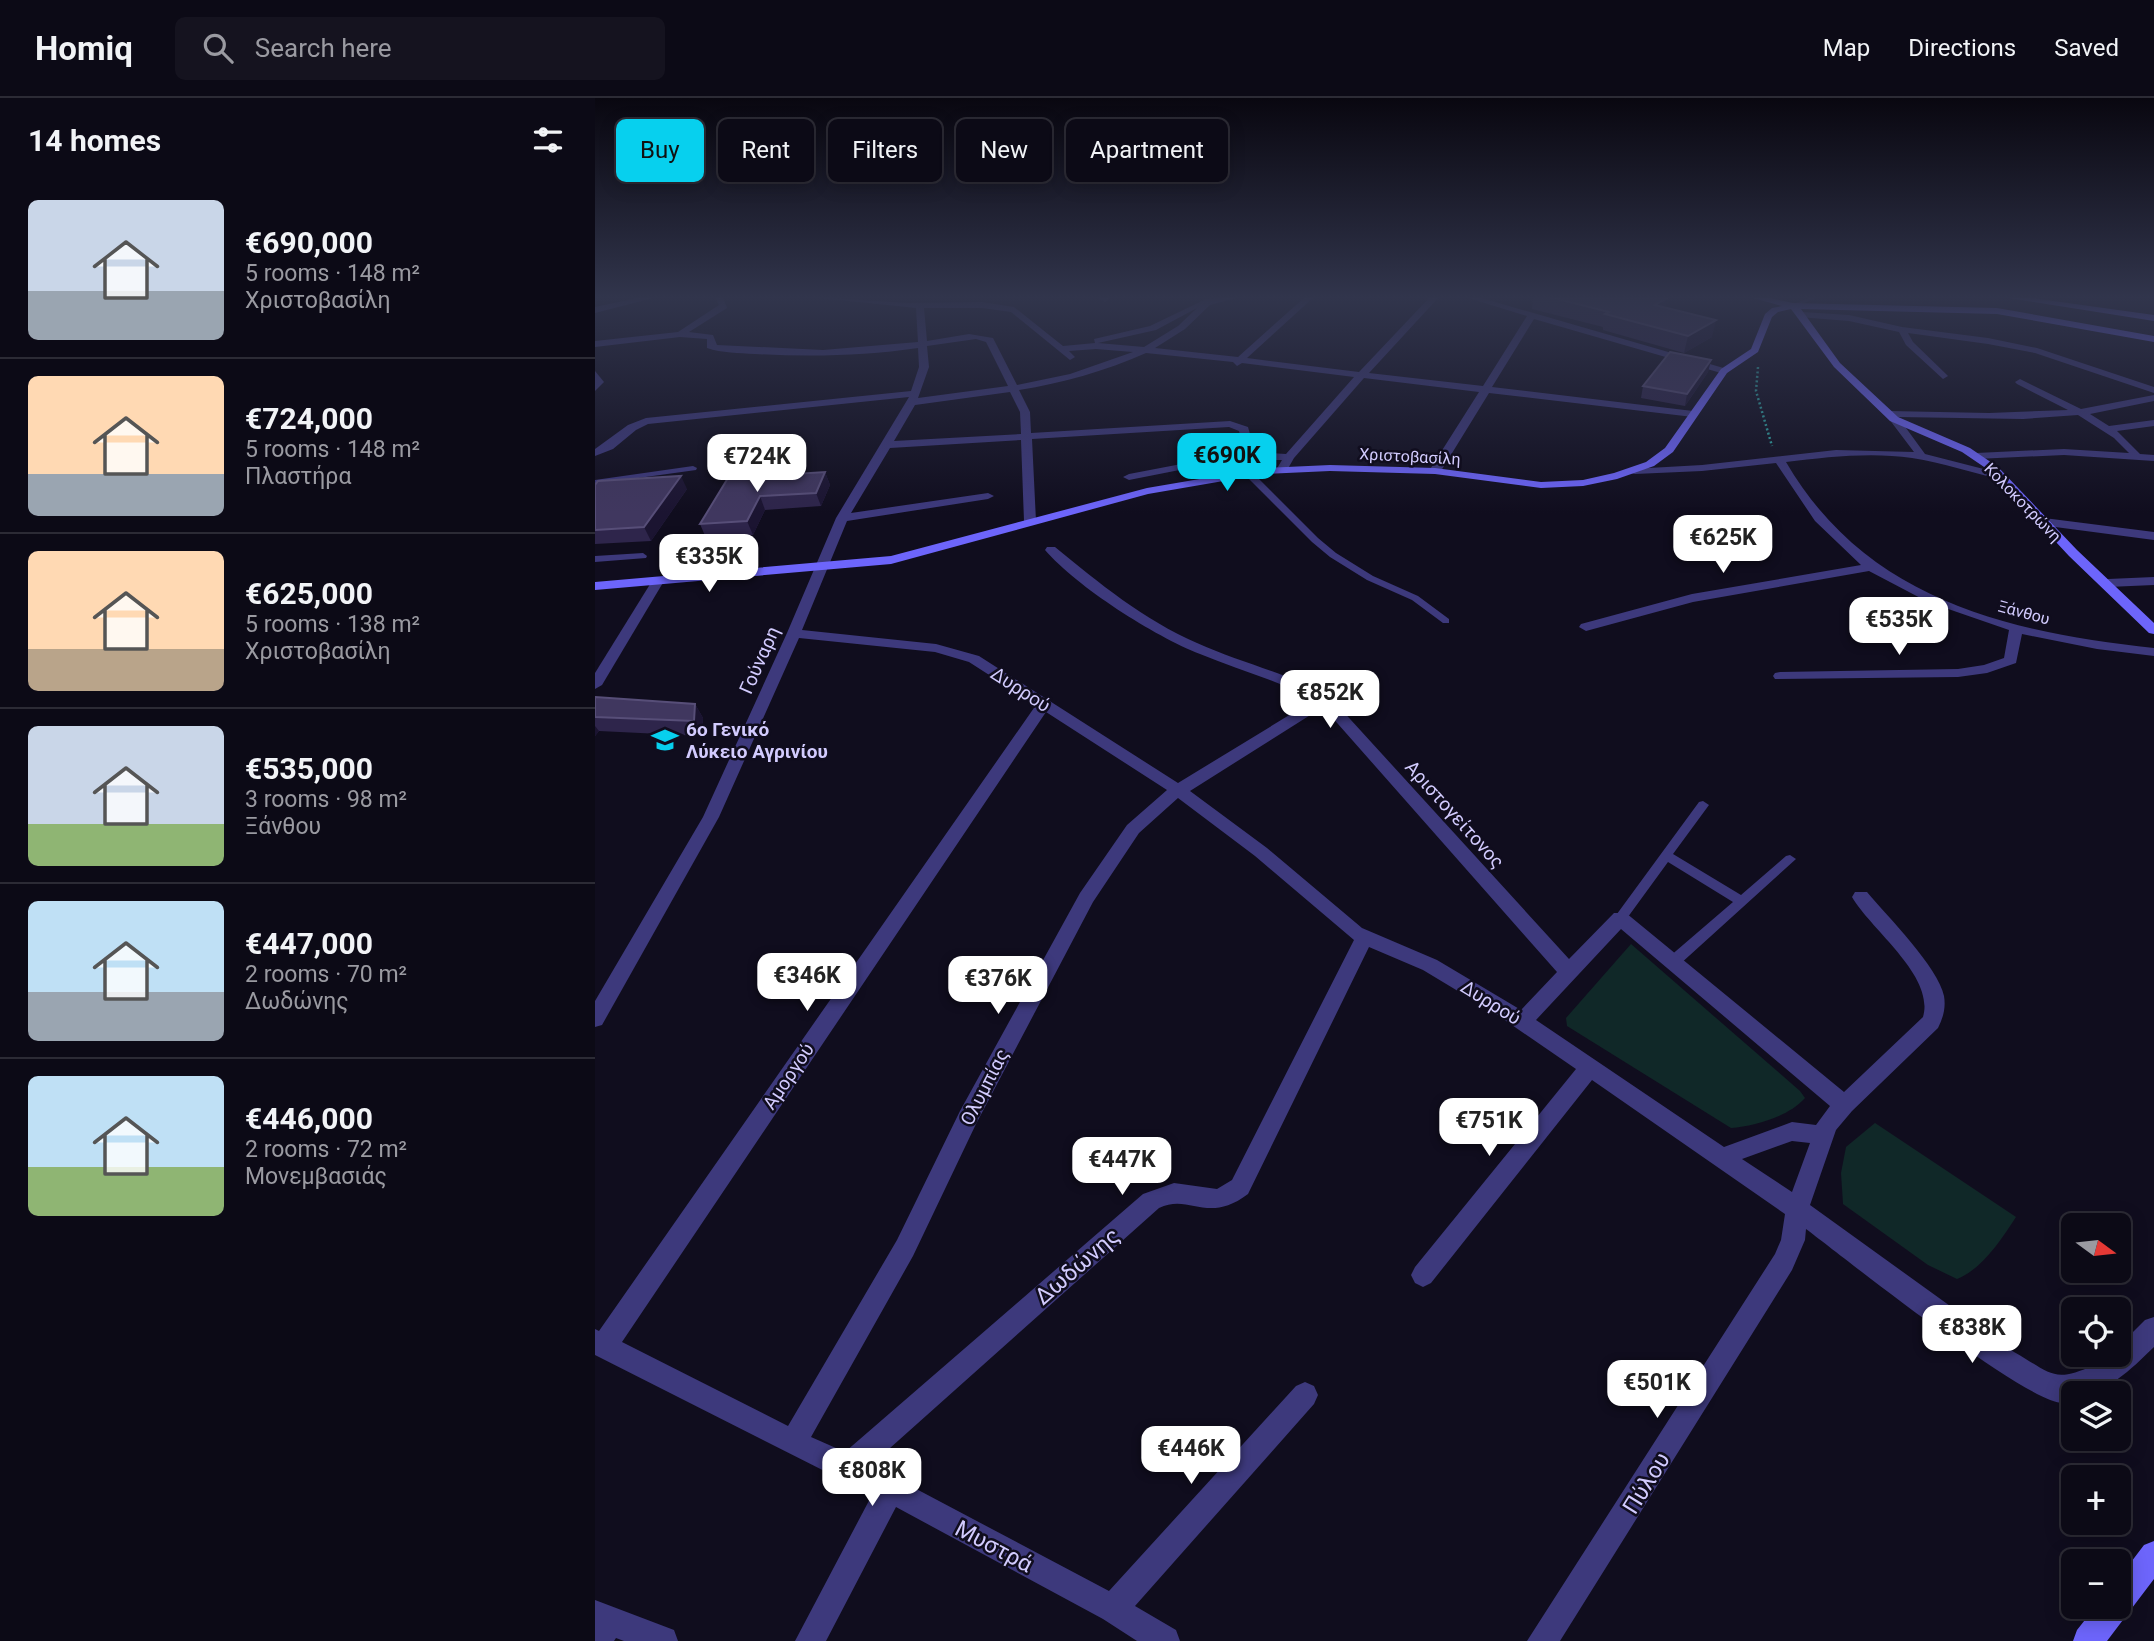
<!DOCTYPE html>
<meta charset="utf-8">
<style>
:root{--surface:#0c0a16;--page:#15131f;--text:#f1f3f6;--muted:#9a9aa1;--line:#2c2b35;--accent:#07d0ee}
body{margin:0;font-family:Roboto,sans-serif;background:var(--page);color:var(--text);height:100vh;display:flex;flex-direction:column;font-size:26px;white-space:nowrap}
*{box-sizing:border-box;margin:0}
p{font-size:23px;color:var(--muted)}
.icon{flex:none;width:38px;height:38px;fill:none;stroke:currentColor;stroke-width:2;stroke-linecap:round;stroke-linejoin:round}
.map{position:relative;flex:1;overflow:hidden}
.side{display:flex;flex-direction:column;background:var(--surface);width:595px}
.side>*{flex:none}
.hud{position:absolute;left:21px;top:21px;width:665px;height:63px;display:flex;gap:14px}
.needle{width:46px;rotate:105deg}
.controls{position:absolute;left:1466px;top:1115px;display:grid;gap:14px}
.controls a{display:grid;place-items:center;width:70px;height:70px;border-radius:10px;background:var(--surface);box-shadow:0 4px 18px #0003,0 0 0 2px var(--line);font-size:35px}
.price{position:absolute;translate:-50% -60px;padding:0 16px;border-radius:14px;background:#fff;color:#222;font-size:23px;line-height:46px;filter:drop-shadow(0 2px 4px #0008)}
.price::after{content:'';position:absolute;left:50%;top:42px;width:21px;height:16px;margin-left:-10px;background:inherit;clip-path:polygon(0 0,100% 0,50% 100%)}
.price.current{background:var(--accent);color:#111}
ul{padding:0;list-style:none}
li{display:flex;align-items:center;gap:21px;height:175px;padding:0 28px}
li+li{border-top:2px solid var(--line)}
li span{display:grid;place-items:center;flex:none;width:196px;height:140px;border-radius:10px;color:#555}
li>.icon{margin-inline-start:auto}
span .icon{width:84px;height:84px;fill:#fffc;stroke-width:1}
li b{font-size:30px}
h2{display:flex;justify-content:space-between;align-items:center;height:84px;padding:0 28px;font-size:30px}
.tag{padding:0 24px;border-radius:10px;background:var(--surface);box-shadow:0 4px 18px #0003,0 0 0 2px var(--line);font-size:24px;line-height:63px}
.tag.current{background:var(--accent);color:#111}
header{display:flex;align-items:center;gap:42px;box-sizing:border-box;height:98px;padding:0 35px;background:var(--surface);border-bottom:2px solid var(--line)}
header strong{font-size:33px}
nav{display:flex;gap:38px;margin-inline-start:auto;font-size:24px}
.search{width:490px;height:63px;background:var(--page);display:flex;align-items:center;gap:18px;box-sizing:border-box;padding:0 24px;border-radius:10px;color:var(--muted);font-size:26px}
main{display:flex;flex:1;min-height:0}
.map>svg:first-child{display:block}
</style>
<header>
<strong>Homiq</strong>
<div class="search"><svg class="icon" aria-label="search" viewBox="0 0 24 24"><circle cx="10" cy="10" r="6"/><path d="M15 15l6 6"/></svg>Search here</div>
<nav><a>Map</a><a>Directions</a><a>Saved</a></nav>
</header>
<main>
<section class="side">
<h2>14 homes<svg class="icon" aria-label="filters" viewBox="0 0 24 24"><path d="M4 7h16M4 17h16"/><circle cx="9" cy="7" r="2"/><circle cx="15" cy="17" r="2"/></svg></h2>
<ul>
<li><span style="background:linear-gradient(#c9d6e8 65%,#9aa5b1 0)"><svg class="icon" aria-label="home" viewBox="0 0 24 24"><path d="M3 11l9-7 9 7M6 9v11h12V9"/></svg></span><div><b>€690,000</b><p>5 rooms · 148 m²</p><p>Χριστοβασίλη</p></div></li>
<li><span style="background:linear-gradient(#ffd9b3 70%,#9aa5b1 0)"><svg class="icon" aria-label="home" viewBox="0 0 24 24"><path d="M3 11l9-7 9 7M6 9v11h12V9"/></svg></span><div><b>€724,000</b><p>5 rooms · 148 m²</p><p>Πλαστήρα</p></div></li>
<li><span style="background:linear-gradient(#ffd9b3 70%,#b9a48a 0)"><svg class="icon" aria-label="home" viewBox="0 0 24 24"><path d="M3 11l9-7 9 7M6 9v11h12V9"/></svg></span><div><b>€625,000</b><p>5 rooms · 138 m²</p><p>Χριστοβασίλη</p></div></li>
<li><span style="background:linear-gradient(#c9d6e8 70%,#8fb573 0)"><svg class="icon" aria-label="home" viewBox="0 0 24 24"><path d="M3 11l9-7 9 7M6 9v11h12V9"/></svg></span><div><b>€535,000</b><p>3 rooms · 98 m²</p><p>Ξάνθου</p></div></li>
<li><span style="background:linear-gradient(#bfe0f5 65%,#9aa5b1 0)"><svg class="icon" aria-label="home" viewBox="0 0 24 24"><path d="M3 11l9-7 9 7M6 9v11h12V9"/></svg></span><div><b>€447,000</b><p>2 rooms · 70 m²</p><p>Δωδώνης</p></div></li>
<li><span style="background:linear-gradient(#bfe0f5 65%,#8fb573 0)"><svg class="icon" aria-label="home" viewBox="0 0 24 24"><path d="M3 11l9-7 9 7M6 9v11h12V9"/></svg></span><div><b>€446,000</b><p>2 rooms · 72 m²</p><p>Μονεμβασιάς</p></div></li>
</ul>
</section>
<div class="map">
<svg width="1559" height="1543" viewBox="0 0 1559 1543">
<rect width="100%" height="100%" fill="#100d1e"/>
<g fill="#102828">
<path d="M1036 846 1205 993 1210 1000C1193 1019 1160 1028 1136 1030L972 928 971 920Z"/>
<path d="M1280 1025 1421 1119C1406 1142 1387 1171 1362 1181L1333 1167 1248 1106 1246 1075 1251 1049Z"/>
</g>
<g fill="none" stroke-linecap="round" stroke-linejoin="round">
<path stroke="#30aca8" stroke-width="2.5" stroke-dasharray="2 2.5" stroke-linecap="butt" d="M1163 269 1161 293 1177 348"/>
<g fill="#3d397c" fill-rule="evenodd">
<path d="M1215 199H1223L1200 209 1195 208Z"/>
<path d="M98 368 102 370 101 372 0 386V382Z"/>
<path d="M650 373H656L723 440 741 455 778 478 823 498 854 521V525H848L817 502 772 482 735 459 717 444 650 377Z"/>
<path d="M48 455 52 458 51 460 0 464V458Z"/>
<path d="M1108 703 1114 707 1078 756 1146 797 1191 758 1195 757 1201 761 1084 867H1074L1072 863 1074 859 1138 804 1073 764 1030 823H1020L1019 820 1104 704Z"/>
</g>
<g fill="#3d397c" fill-rule="evenodd">
<path d="M47 199H62L0 215V209Z"/>
<path d="M120 199H128L132 210 94 234 118 237 122 247 228 252 323 244 321 210 215 199 314 205 387 204 419 209 468 248 500 245 499 241 555 228 611 201 645 199 615 207 590 231 560 250 643 259 710 199H719L652 260 764 274 835 199H844L774 275 888 288 932 218 870 199H883L1132 271V275H1126L939 221 897 289 1098 313 1103 316 1098 319 894 295 846 373 840 376 834 373 884 294 769 280 699 360 691 374 687 375 681 372 687 362H635L534 382 528 379 534 376 649 354 644 333 634 329 437 341 441 423 435 427 429 423 426 342 295 350 256 415 393 395 399 398 393 401 252 423 207 532 341 546 384 558 583 685 719 602C683 582 643 572 605 556 559 538 482 489 450 452L452 449H460C504 485 549 522 602 545 646 565 693 575 735 599L974 861 1019 815H1031L1249 994 1328 919C1340 878 1277 833 1257 799L1260 794H1272C1293 819 1343 869 1349 898 1351 910 1348 920 1343 930L1257 1013 1241 1032 1215 1107 1419 1254C1456 1275 1458 1286 1499 1267 1508 1262 1514 1256 1524 1256V1248L1550 1222 1559 1219V1249C1535 1272 1514 1295 1479 1295V1302C1475 1303 1472 1305 1468 1305 1431 1305 1251 1161 1211 1131L1210 1142 1197 1172 965 1543H932L1180 1156 1186 1142 1190 1116 997 982 836 1185 828 1189 820 1185 816 1177 820 1169 981 971 901 916 828 872 774 849 653 1096C612 1127 595 1095 564 1110L276 1367 514 1493 701 1288 710 1284 719 1288 723 1297 719 1306 540 1508 581 1532 585 1543H542L508 1521 301 1409 231 1543H200L277 1397 0 1257V1231L4 1233 441 607 374 564 340 554 204 540 124 719 7 927 0 929V903L108 719 192 535 241 420 314 299 53 326 41 332 18 351 0 358V351L33 327 51 320 316 293 324 269 323 250C269 258 215 259 160 256 144 255 127 255 112 250V241L85 239 0 249V243L83 234 124 207ZM329 210H387L416 214 475 262 480 259 474 253 501 251 538 254 475 276 422 287 398 240 374 236 332 243ZM602 210 583 228 549 249 503 245 561 232ZM381 241 391 244 413 288 323 300 334 269 332 248ZM551 255 638 264 642 268 647 265 759 279 691 356 660 354 653 329 635 323 436 335 435 314 424 292C468 285 510 273 551 255ZM415 294 425 314 426 336 299 343 320 307ZM728 609 962 874 926 912 842 862 767 830 672 750 595 693ZM451 614 572 692 532 727 485 795 365 1013 302 1142 193 1328 27 1244ZM583 700 660 758 759 842 637 1082 622 1091 579 1085 548 1096 250 1354 216 1339 318 1158 381 1026 498 804 544 735ZM1026 831 1235 1008 1221 1027 1197 1024 1129 1049 941 922ZM1197 1043 1215 1045 1197 1094 1147 1061Z"/>
<path d="M502 199H513L514 201 510 204Z"/>
<path d="M1207 214 1254 217 1307 229 1393 240 1442 250 1559 289V295L1440 255 1393 246 1313 235 1318 244 1351 276 1353 278 1348 281 1311 247 1304 234 1254 223 1204 219Z"/>
<path d="M0 273 9 284 0 293Z"/>
<path d="M1425 281 1486 311 1559 297V303L1495 316 1514 328 1559 322V328L1522 333 1545 356 1559 357V363L1469 357 1381 361 1376 358 1381 355 1469 351 1534 355 1519 340 1483 317 1428 321 1303 319 1330 356 1412 377 1414 379 1408 382C1378 375 1348 365 1317 360 1276 354 1232 359 1191 364 1271 501 1411 534 1559 550V558L1502 551 1427 536 1421 565 1392 575 1363 579 1180 581 1178 578 1180 575 1185 574 1363 571 1389 567 1409 560 1414 532 1333 504 1274 473 1098 504 991 533 984 529 986 526 1097 496 1266 467 1220 423 1181 365 1107 373 1040 376 1036 375V371L1107 367 1241 352 1319 354 1294 321 1295 319 1289 316 1294 313 1394 315 1473 312 1422 286 1420 284Z"/>
<path d="M1449 420 1559 434V442L1445 427V421Z"/>
<path d="M63 479 69 483 7 587 0 591V575L57 483Z"/>
<path d="M1559 479V487L1513 489 1507 485 1513 481Z"/>
<path d="M0 1502 79 1532 83 1543H29L21 1540 19 1543H0Z"/>
</g>
<g fill="#6d65fb" fill-rule="evenodd">
<path d="M1155 199H1170L1198 205 1402 210 1559 238V244L1402 216 1206 211 1245 265 1303 319 1375 350 1403 369 1482 452 1559 525V536L1554 535 1474 458 1395 373 1367 354 1295 323 1239 269 1196 211 1183 214 1177 219 1163 254 1132 275 1078 354 1059 368 1022 381 988 388 946 390 840 376 735 373 669 376 553 396 296 466 0 492V484L296 458 552 390 669 370 735 367 840 370 946 384 988 382 1019 375 1051 364 1070 350 1126 271 1156 251 1170 216 1177 210 1187 208Z"/>
<path d="M1407 199H1429L1559 217V223Z"/>
<path d="M1559 1443V1481L1512 1543H1478L1482 1532 1501 1508H1524V1480L1549 1447Z"/>
</g>
</g>
<g fill="#2e254b">
<path d="M938 199H1071L1070 210 1117 239 1089 255 1008 232V229L937 211Z"/>
<path d="M1116 262 1113 274 1090 308 1046 300 1048 288Z"/>
<path d="M230 374 235 387 226 408 170 412 158 437 111 440 105 426 133 380Z"/>
<path d="M0 387 92 391 56 443 0 446Z"/>
<path d="M0 599 100 606 108 620 107 638 4 633 0 638Z"/>
</g>
<g fill="#1b1431">
<path d="M1072 200 1069 216 1060 207Z"/>
<path d="M1121 222 1117 239 1089 255 1093 238Z"/>
<path d="M1116 262 1113 274 1090 308 1092 296Z"/>
<path d="M230 374 235 387 226 408 221 395Z"/>
<path d="M86 378 92 391 56 443 49 429Z"/>
<path d="M165 398 170 412 158 437 152 423Z"/>
<path d="M100 606 108 620 107 638 99 623Z"/>
<path d="M0 628 4 633 0 638Z"/>
</g>
<g fill="#40375f" stroke="#574e78" stroke-width="2">
<path d="M955 199H1071L1072 200 1060 207 1121 222 1093 238 1010 216 1014 214Z"/>
<path d="M1075 254 1116 262 1092 296 1048 288Z"/>
<path d="M230 374 221 395 165 398 152 423 105 426 133 380Z"/>
<path d="M86 378 49 429 0 432V387L3 383Z"/>
<path d="M0 599 100 606 99 623 0 619Z"/>
</g>
<linearGradient id="sky" x2="0" y2="1"><stop stop-color="#090710"/><stop offset="0.48" stop-color="#31354c"/><stop offset="1" stop-color="#31354c" stop-opacity="0"/></linearGradient>
<rect width="1559" height="415" fill="url(#sky)"/>
<defs>
<symbol id="school-bare" viewBox="-9 -9 18 18"><path d="M0-5L7-2L0 1L-7-2ZM-4 1L0 2.5L4 1V4Q0 6-4 4Z" fill="#07d0ee" stroke="#100d1e" stroke-width="2.5" paint-order="stroke"/></symbol>
</defs>
<g fill-rule="evenodd">
<use href="#school-bare" x="51" y="623" width="38" height="38"/>
</g>
<g text-anchor="middle" stroke-width="5" stroke-linejoin="round" paint-order="stroke">
<g font-size="16" fill="#d2cbfe" stroke="#100d1e">
<text transform="translate(815 358) rotate(3)" y="6">Χριστοβασίλη</text>
<text transform="translate(1428 404) rotate(46)" y="6">Κολοκοτρώνη</text>
<text transform="translate(1429 514) rotate(15)" y="6">Ξάνθου</text>
</g>
<g font-size="19" fill="#d2cbfe" stroke="#100d1e">
<text transform="translate(164 562) rotate(-66)" y="7">Γούναρη</text>
<text transform="translate(426 591) rotate(33)" y="7">Δυρρού</text>
<text transform="translate(860 716) rotate(48)" y="7">Αριστογείτονος</text>
<text transform="translate(896 904) rotate(32)" y="7">Δυρρού</text>
<text transform="translate(193 978) rotate(-56)" y="7">Αμοργού</text>
<text transform="translate(389 989) rotate(-63)" y="7">Ολυμπίας</text>
</g>
<g font-size="19" font-weight="bold" fill="#d2cbfe" stroke="#100d1e" text-anchor="start">
<text x="91" y="638">6ο Γενικό<tspan x="91" dy="22">Λύκειο Αγρινίου</tspan></text>
</g>
<g font-size="23" fill="#d2cbfe" stroke="#100d1e">
<text transform="translate(482 1168) rotate(-41)" y="8">Δωδώνης</text>
<text transform="translate(1051 1385) rotate(-58)" y="8">Πύλου</text>
<text transform="translate(399 1448) rotate(28)" y="8">Μυστρά</text>
</g>
</g>
</svg>
<div class="controls">
<a><svg class="needle" viewBox="-14 -14 28 28"><path d="M0-13l5 13h-10z" fill="#e53935"/><path d="M0 13l5-13h-10z" fill="#9a9aa1"/></svg></a>
<a><svg class="icon" aria-label="locate" viewBox="0 0 24 24"><circle cx="12" cy="12" r="6"/><path d="M12 2v4M12 18v4M2 12h4M18 12h4"/></svg></a>
<a><svg class="icon" aria-label="layers" viewBox="0 0 24 24"><path d="M12 4l9 5-9 5-9-5zM3 14l9 5 9-5"/></svg></a>
<a>+</a>
<a>−</a>
</div>
<b class="price current" style="left:632px;top:395px">€690K</b>
<b class="price" style="left:162px;top:396px">€724K</b>
<b class="price" style="left:1128px;top:477px">€625K</b>
<b class="price" style="left:114px;top:496px">€335K</b>
<b class="price" style="left:1304px;top:559px">€535K</b>
<b class="price" style="left:735px;top:632px">€852K</b>
<b class="price" style="left:212px;top:915px">€346K</b>
<b class="price" style="left:403px;top:918px">€376K</b>
<b class="price" style="left:894px;top:1060px">€751K</b>
<b class="price" style="left:527px;top:1099px">€447K</b>
<b class="price" style="left:1377px;top:1267px">€838K</b>
<b class="price" style="left:1062px;top:1322px">€501K</b>
<b class="price" style="left:596px;top:1388px">€446K</b>
<b class="price" style="left:277px;top:1410px">€808K</b>
<div class="hud">
<a class="tag current">Buy</a>
<a class="tag">Rent</a>
<a class="tag">Filters</a>
<a class="tag">New</a>
<a class="tag">Apartment</a>
</div>
</div>
</main>
